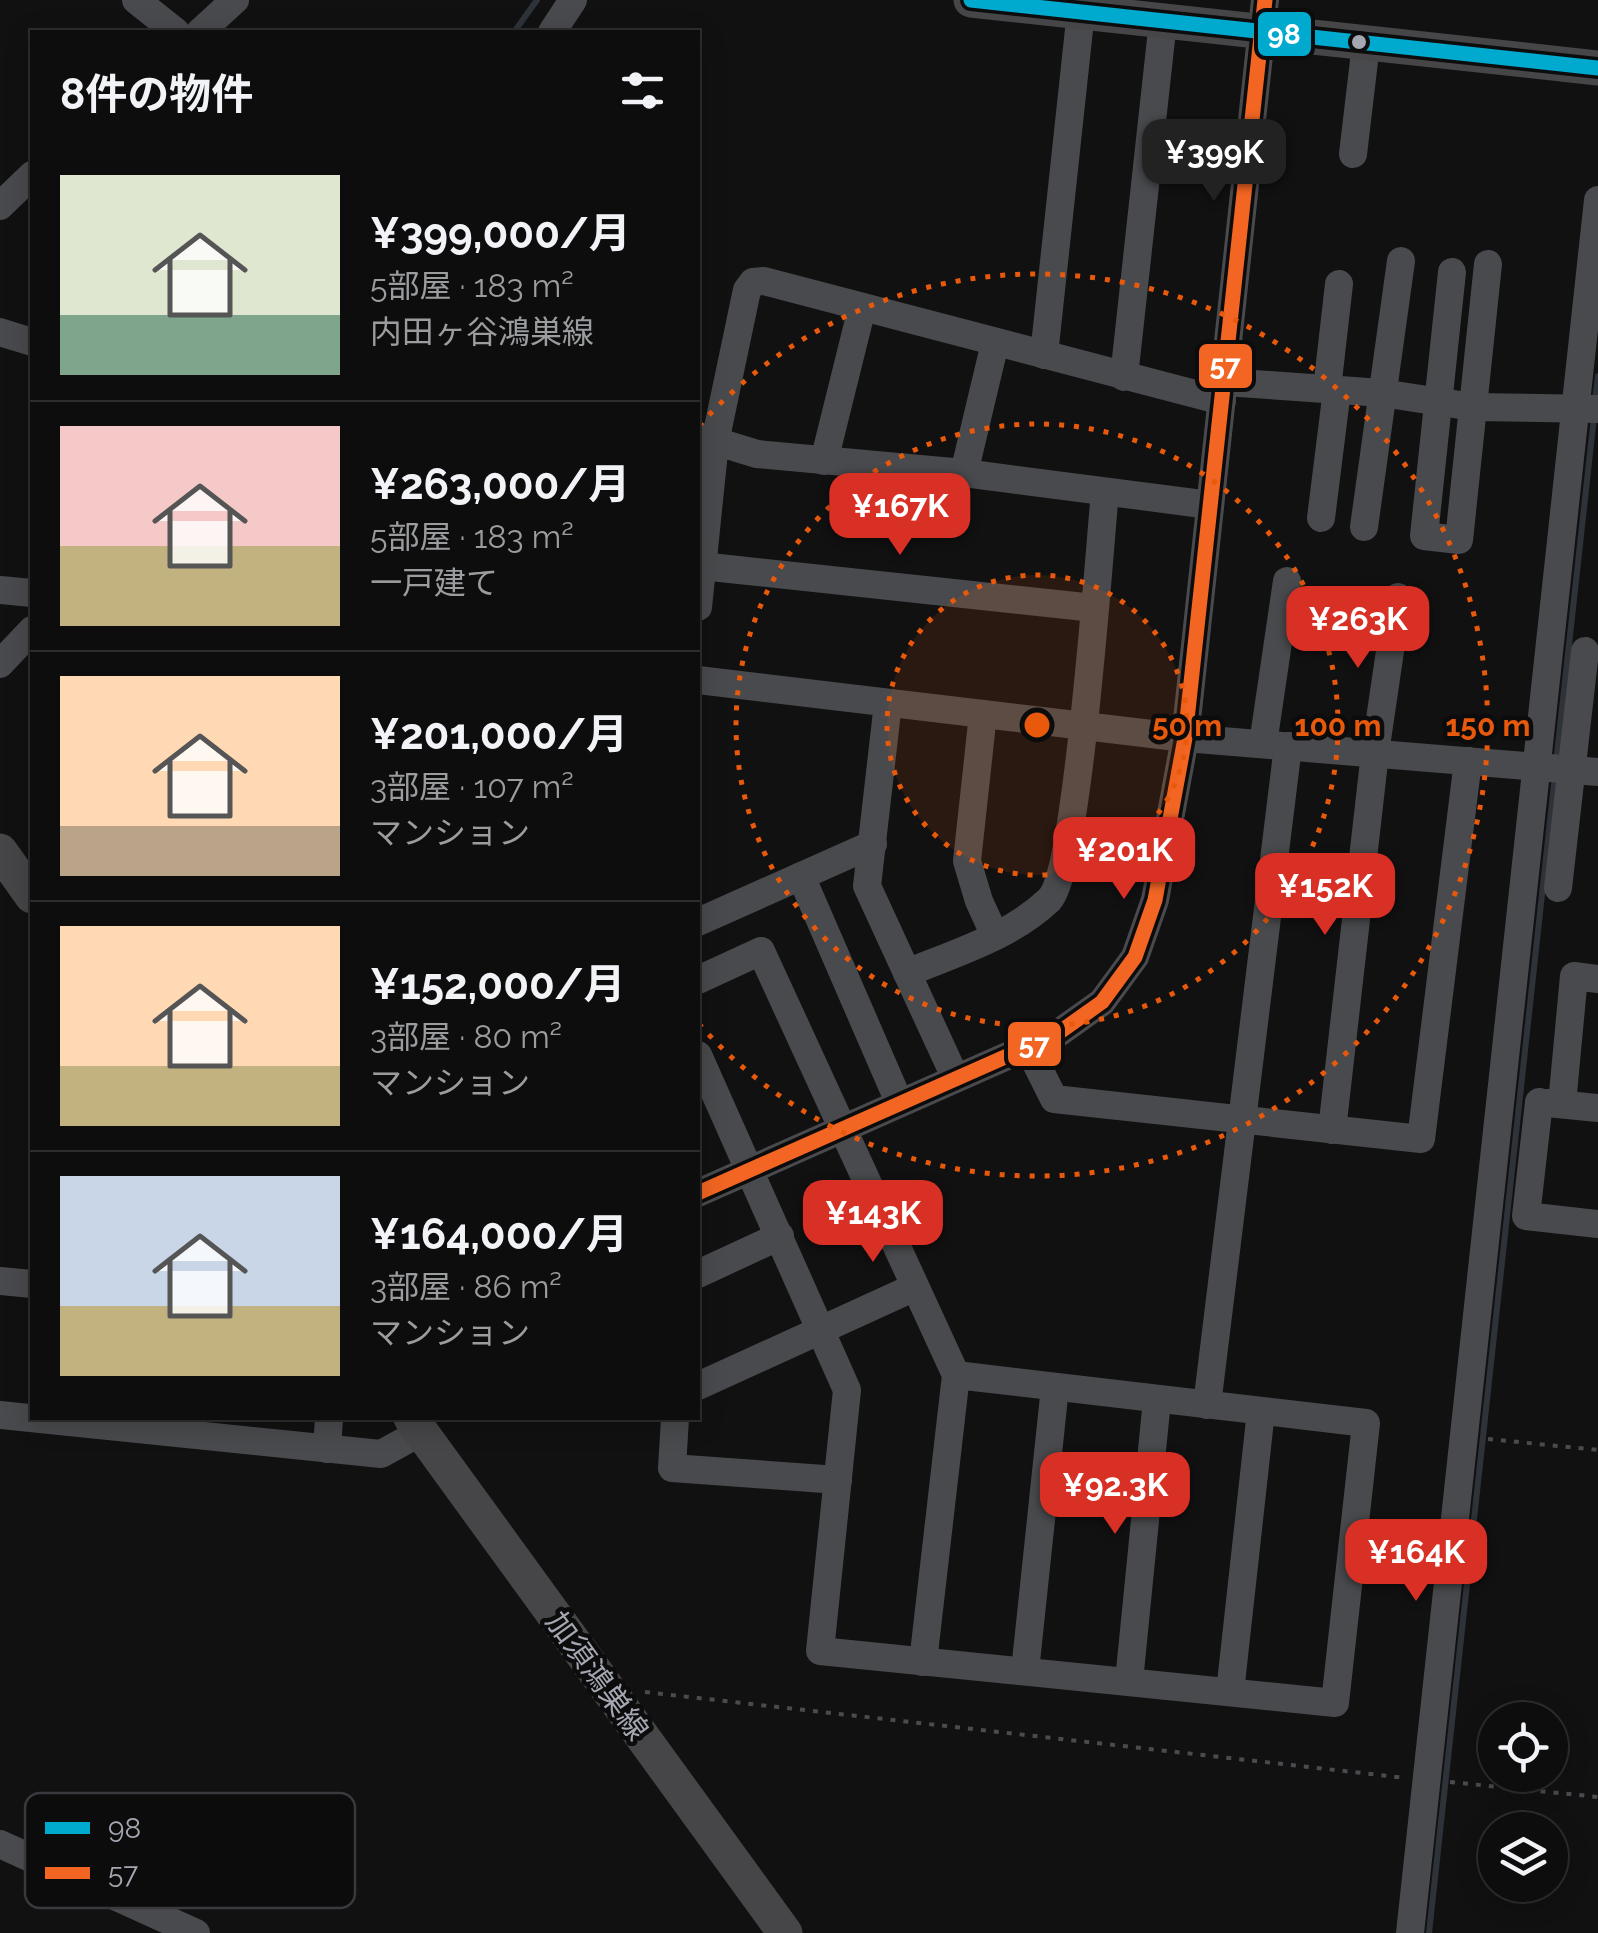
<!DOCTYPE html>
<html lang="ja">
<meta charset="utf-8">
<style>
:root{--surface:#0d0d0e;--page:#1b1b1c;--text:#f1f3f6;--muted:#9a9c9e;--line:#2d2d2e;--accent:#d93025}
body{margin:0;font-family:Raleway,"Noto Sans JP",sans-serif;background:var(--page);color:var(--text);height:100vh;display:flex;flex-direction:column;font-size:38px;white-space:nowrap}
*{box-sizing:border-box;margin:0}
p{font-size:32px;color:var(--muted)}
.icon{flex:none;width:55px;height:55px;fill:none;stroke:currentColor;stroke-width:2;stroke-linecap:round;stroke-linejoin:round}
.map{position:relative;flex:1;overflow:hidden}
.side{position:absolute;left:30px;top:30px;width:670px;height:1390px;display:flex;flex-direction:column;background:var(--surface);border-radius:0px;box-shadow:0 5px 25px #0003,0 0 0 2px var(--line)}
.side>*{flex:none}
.fabs{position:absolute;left:1478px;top:1702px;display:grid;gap:20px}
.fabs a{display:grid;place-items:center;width:90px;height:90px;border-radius:50%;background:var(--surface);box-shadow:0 5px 25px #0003,0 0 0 2px var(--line);font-size:50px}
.price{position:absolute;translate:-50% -85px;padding:0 22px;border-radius:20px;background:var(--accent);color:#fff;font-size:32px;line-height:65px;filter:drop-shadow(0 2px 5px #0008)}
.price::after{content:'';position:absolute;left:50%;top:60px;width:30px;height:22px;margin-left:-15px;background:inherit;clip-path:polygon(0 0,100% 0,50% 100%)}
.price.selected{background:#222;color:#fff}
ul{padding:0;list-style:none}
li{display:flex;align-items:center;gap:30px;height:250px;padding:0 30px}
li+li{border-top:2px solid var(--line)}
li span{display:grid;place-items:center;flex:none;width:280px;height:200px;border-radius:0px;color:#555}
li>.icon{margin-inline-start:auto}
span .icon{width:120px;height:120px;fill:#fffc;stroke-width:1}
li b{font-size:42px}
h2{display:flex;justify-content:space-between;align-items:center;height:120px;padding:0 30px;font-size:42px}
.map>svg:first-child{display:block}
</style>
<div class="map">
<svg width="1598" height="1933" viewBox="0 0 1598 1933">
<rect width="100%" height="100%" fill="#111112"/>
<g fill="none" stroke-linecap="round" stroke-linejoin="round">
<g stroke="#2d3339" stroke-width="6">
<path d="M514 32 537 0"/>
<path d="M1595 400 1598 376"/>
<path d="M1556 763 1594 417"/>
<path d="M1429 1933 1555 775"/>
</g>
<g stroke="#4a4b4f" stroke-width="4" stroke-dasharray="5 8" stroke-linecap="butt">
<path d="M1488 1439 1598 1450"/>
<path d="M645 1692 1406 1778"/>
<path d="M1450 1782 1598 1797"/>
</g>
<g stroke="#494a4d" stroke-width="28">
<path d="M136 0 176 32"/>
<path d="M200 32 235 0"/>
<path d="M552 32 573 0"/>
<path d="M1353 154 1366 44"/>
<path d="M0 206 32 175"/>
<path d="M1452 272 1424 536 1459 540 1488 264"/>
<path d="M0 332 32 342"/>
<path d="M1044 355 1081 11"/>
<path d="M1124 377 1163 21"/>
<path d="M1225 382 1382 393 1473 407 1598 409"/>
<path d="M1327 389 1339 284"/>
<path d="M698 436 757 454 964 473 1210 505"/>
<path d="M824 461 862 308"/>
<path d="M964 473 995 343"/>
<path d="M1321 518 1337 390"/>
<path d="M1364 527 1401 261"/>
<path d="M701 566 1094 608"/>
<path d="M0 590 32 593"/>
<path d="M698 607 715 442 747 290 753 282 764 281 1222 401"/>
<path d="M0 664 32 630"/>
<path d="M698 680 1185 738 1598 772"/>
<path d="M888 703 867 886 955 1077"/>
<path d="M983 714 967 861 979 901 995 936"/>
<path d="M1263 744 1287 581"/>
<path d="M801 876 899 1102"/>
<path d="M1558 888 1585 651"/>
<path d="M698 922 873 844"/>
<path d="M907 973C955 953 1010 937 1049 900 1078 871 1099 552 1105 492"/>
<path d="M698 980 761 951 956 1375 923 1662"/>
<path d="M1028 1047 1054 1099 1421 1139 1468 761"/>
<path d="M698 1055 847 1390 820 1651 1335 1703 1366 1423 956 1375"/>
<path d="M1539 1102 1526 1216 1598 1224"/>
<path d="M1547 1103 1598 1108"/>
<path d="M1562 1104 1574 976 1598 979"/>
<path d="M1332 1130 1375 753 1398 597"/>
<path d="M698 1193 1057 1034 1102 1002 1135 957 1155 900 1185 738 1265 0"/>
<path d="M698 1274 780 1236"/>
<path d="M0 1281 32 1284"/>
<path d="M698 1386 915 1287"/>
<path d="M1207 1405 1288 746"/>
<path d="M0 1415 381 1454 421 1432"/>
<path d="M675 1418 672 1468 838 1480"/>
<path d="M327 1449 329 1418"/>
<path d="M1025 1671 1055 1387"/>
<path d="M1129 1681 1157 1400"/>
<path d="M1230 1692 1261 1411"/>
<path d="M0 1844 196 1933"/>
<path d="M1410 1933 1598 200"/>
</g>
<g stroke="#464648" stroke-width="35">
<path d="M971 0 1598 68"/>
<path d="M0 851 32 896"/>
<path d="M411 1418 785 1933"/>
</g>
<defs>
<path id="bus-1" d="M971 0 1598 68"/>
<path id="bus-2" d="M698 1193 1057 1034 1102 1002 1135 957 1155 900 1185 738 1265 0"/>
</defs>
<use href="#bus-1" stroke="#0c0c0d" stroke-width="22"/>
<use href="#bus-2" stroke="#0c0c0d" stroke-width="22"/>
<use href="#bus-1" stroke="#00a9ce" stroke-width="15"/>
<use href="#bus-2" stroke="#f26522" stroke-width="15"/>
</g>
<circle cx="1037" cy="725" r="150" fill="#e8590c" fill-opacity=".12"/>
<g fill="none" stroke="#e8590c" stroke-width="5" stroke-dasharray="5 10">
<circle cx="1037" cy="725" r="150"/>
<circle cx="1037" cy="725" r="301"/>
<path d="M699 426A451 451 0 1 1 699 1024"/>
</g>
<circle fill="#a4a7b1" stroke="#0c0c0d" stroke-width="4" cx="1359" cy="42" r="9"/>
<g text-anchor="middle" stroke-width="9" stroke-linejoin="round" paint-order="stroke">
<g font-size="30" fill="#a4a7b1" stroke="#0c0c0d">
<text transform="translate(597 1676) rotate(54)" y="10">加須鴻巣線</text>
</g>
</g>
<rect x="25" y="1793" width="330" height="115" rx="15" fill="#0c0c0d" stroke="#3a3a3e" stroke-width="2.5"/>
<rect x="45" y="1822" width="45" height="12" fill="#00a9ce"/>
<rect x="45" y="1867" width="45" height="12" fill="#f26522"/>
<g font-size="28" fill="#a4a7b1">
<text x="108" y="1838">98</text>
<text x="108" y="1883">57</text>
</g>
<circle cx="1037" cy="725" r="15" fill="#e8590c" stroke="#0c0c0d" stroke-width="5"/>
<g font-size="30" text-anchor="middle" font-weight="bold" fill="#e8590c" stroke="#0c0c0d" stroke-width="9" stroke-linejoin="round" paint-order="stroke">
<text x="1187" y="736">50 m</text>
<text x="1338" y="736">100 m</text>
<text x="1488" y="736">150 m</text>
</g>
<g stroke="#0c0c0d" stroke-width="4">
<rect x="1256" y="10" width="57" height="48" rx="10" fill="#00a9ce"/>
<rect x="1197" y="342" width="57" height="48" rx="10" fill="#f26522"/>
<rect x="1006" y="1020" width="57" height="48" rx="10" fill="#f26522"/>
</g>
<g font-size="28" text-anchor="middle" font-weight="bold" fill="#fff">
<text x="1284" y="44">98</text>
<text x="1225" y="375">57</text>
<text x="1034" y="1054">57</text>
</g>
</svg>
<div class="fabs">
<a><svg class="icon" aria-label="locate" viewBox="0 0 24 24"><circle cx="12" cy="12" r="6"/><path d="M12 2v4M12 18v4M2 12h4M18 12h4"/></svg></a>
<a><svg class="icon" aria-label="layers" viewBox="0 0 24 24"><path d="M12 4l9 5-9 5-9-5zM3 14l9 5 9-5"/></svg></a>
</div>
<b class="price selected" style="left:1214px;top:204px">¥399K</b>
<b class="price" style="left:900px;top:558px">¥167K</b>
<b class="price" style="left:1358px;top:671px">¥263K</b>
<b class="price" style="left:1124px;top:902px">¥201K</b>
<b class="price" style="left:1325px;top:938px">¥152K</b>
<b class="price" style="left:873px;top:1265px">¥143K</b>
<b class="price" style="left:1115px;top:1537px">¥92.3K</b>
<b class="price" style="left:1416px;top:1604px">¥164K</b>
<section class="side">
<h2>8件の物件<svg class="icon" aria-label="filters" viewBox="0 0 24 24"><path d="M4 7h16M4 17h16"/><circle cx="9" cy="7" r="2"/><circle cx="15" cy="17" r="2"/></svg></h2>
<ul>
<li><span style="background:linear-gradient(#dfe7d0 70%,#7fa58c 0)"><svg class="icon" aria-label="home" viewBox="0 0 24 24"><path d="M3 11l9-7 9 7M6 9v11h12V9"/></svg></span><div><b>¥399,000/月</b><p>5部屋 · 183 m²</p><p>内田ヶ谷鴻巣線</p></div></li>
<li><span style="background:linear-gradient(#f6c9c9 60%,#c2b280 0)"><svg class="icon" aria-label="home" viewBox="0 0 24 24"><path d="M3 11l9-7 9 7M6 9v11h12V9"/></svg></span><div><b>¥263,000/月</b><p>5部屋 · 183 m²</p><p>一戸建て</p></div></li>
<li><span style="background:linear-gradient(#ffd9b3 75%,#b9a48a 0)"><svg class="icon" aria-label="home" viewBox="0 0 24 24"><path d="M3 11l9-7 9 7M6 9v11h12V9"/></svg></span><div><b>¥201,000/月</b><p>3部屋 · 107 m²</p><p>マンション</p></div></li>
<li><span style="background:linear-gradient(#ffd9b3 70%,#c2b280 0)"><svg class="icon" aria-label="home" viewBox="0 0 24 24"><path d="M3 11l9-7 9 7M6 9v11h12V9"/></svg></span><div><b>¥152,000/月</b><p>3部屋 · 80 m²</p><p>マンション</p></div></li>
<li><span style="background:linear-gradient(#c9d6e8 65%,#c2b280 0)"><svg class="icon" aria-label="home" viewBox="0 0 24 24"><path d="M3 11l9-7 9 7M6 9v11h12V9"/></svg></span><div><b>¥164,000/月</b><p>3部屋 · 86 m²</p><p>マンション</p></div></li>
</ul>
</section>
</div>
